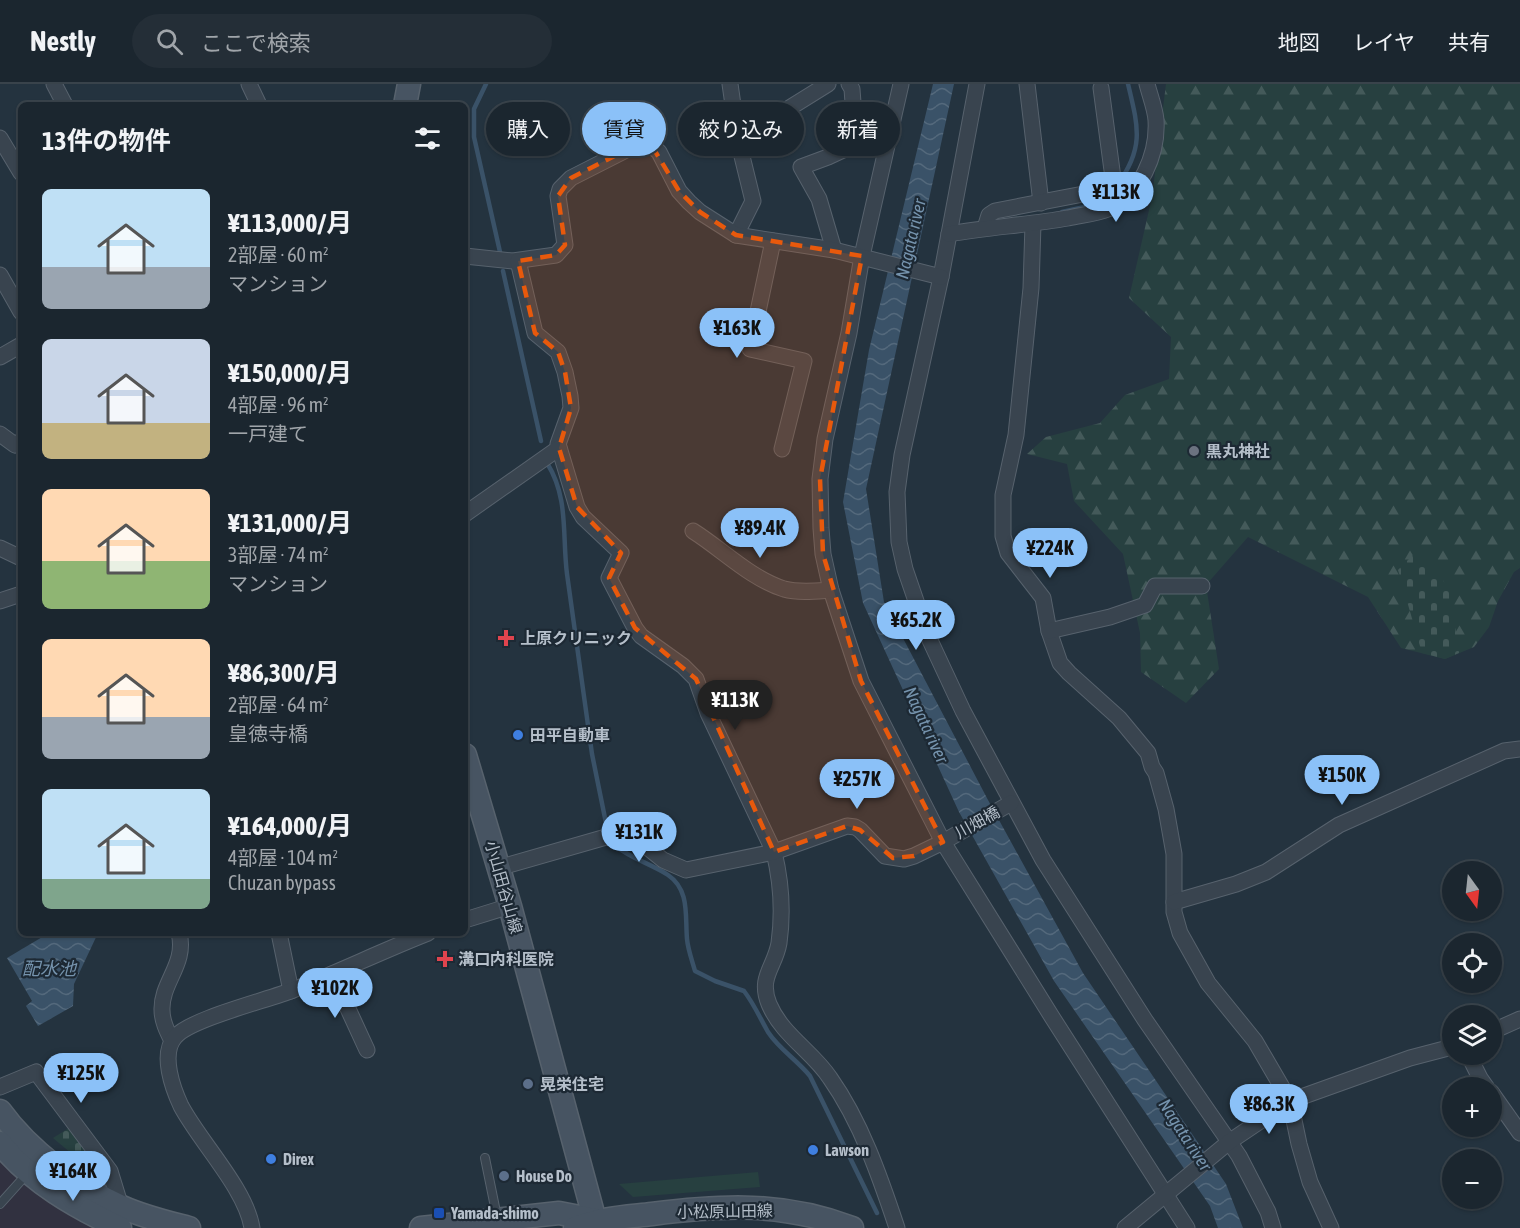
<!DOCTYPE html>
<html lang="ja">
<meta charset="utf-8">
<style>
:root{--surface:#1b262f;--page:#242e37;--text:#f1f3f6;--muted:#a0a5aa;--line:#39434b;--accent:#8bc1f8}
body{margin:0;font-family:"Asap Condensed","Noto Sans JP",sans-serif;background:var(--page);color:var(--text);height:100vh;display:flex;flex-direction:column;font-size:22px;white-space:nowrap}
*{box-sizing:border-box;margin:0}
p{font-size:20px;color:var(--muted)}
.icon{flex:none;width:33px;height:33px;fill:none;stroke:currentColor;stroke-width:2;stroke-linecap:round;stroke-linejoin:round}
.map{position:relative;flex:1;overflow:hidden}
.details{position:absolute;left:18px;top:18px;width:450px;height:834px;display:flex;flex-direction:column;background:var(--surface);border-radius:9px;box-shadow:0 2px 4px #0004,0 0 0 2px var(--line)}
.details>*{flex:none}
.banner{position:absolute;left:486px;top:18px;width:570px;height:54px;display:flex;gap:12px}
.needle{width:39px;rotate:165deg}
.fabs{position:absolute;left:1442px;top:777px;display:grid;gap:12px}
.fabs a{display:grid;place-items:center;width:60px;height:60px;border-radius:50%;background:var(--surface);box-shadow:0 2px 4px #0004,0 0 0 2px var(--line);font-size:30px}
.price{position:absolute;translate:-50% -51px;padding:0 14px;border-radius:21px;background:var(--accent);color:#111;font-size:20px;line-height:39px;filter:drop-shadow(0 2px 3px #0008)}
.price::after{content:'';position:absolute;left:50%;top:36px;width:18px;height:14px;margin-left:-9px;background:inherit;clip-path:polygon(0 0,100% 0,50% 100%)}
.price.current{background:#222;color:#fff}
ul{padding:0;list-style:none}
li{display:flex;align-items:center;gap:18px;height:150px;padding:0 24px}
li span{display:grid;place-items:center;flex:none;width:168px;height:120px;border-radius:9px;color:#555}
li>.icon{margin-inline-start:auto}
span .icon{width:72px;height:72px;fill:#fffc;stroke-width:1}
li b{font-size:26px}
h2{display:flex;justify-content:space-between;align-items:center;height:72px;padding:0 24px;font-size:26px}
.pill{padding:0 21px;border-radius:27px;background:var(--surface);box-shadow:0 2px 4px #0004,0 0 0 2px var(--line);font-size:21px;line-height:54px}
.pill.current{background:var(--accent);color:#111}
header{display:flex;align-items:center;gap:36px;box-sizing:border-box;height:84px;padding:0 30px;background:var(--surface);border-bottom:2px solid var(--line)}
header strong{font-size:28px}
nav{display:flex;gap:33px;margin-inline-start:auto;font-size:21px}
.search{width:420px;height:54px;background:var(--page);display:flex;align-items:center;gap:15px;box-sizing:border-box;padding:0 21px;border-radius:33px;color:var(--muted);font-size:22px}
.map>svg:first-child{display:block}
</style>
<header>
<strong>Nestly</strong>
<div class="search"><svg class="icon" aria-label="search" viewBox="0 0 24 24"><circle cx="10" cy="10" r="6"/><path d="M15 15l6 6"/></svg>ここで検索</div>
<nav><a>地図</a><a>レイヤ</a><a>共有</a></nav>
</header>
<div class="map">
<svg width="1520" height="1144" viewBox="0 0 1520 1144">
<defs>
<pattern id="forest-firs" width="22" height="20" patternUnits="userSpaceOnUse" patternTransform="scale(1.5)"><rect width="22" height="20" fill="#274040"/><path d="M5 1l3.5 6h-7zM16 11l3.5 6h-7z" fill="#445a5a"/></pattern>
<pattern id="cemetery-stones" width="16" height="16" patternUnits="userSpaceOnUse" patternTransform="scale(1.5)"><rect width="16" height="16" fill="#274040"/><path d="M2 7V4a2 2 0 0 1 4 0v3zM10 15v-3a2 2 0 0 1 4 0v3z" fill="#445a5a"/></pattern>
<pattern id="water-waves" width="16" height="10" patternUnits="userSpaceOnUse" patternTransform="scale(1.5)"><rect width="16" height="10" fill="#3a5268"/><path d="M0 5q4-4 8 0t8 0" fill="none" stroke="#54697c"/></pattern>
</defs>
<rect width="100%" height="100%" fill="#24333f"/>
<path fill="#313140" d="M0 1075 100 1144H0Z"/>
<path fill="#274040" d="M758 1088 760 1103 633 1113 619 1100Z"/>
<path fill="url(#forest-firs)" d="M1166 0H1520V484L1514 488 1498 517 1489 543 1474 563 1445 575 1401 564 1368 513 1248 453 1206 501 1219 585 1186 619 1141 588 1140 549 1123 470 1074 417 1067 380 1027 370 1046 353 1100 339 1125 311 1169 295 1171 253 1129 214 1152 113Z"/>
<g fill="url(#cemetery-stones)">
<path d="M1416 468 1449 503 1459 569 1445 575 1422 569 1398 486Z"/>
<path d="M69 1044 100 1089 77 1074 53 1054Z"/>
</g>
<g fill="url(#water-waves)">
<path d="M933 0H954L866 405 884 518 988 716 1083 889 1226 1100 1243 1144H1218L1210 1122 1054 897 959 728 863 519 843 418 869 266Z"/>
<path d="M49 849H98L74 900 73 922 38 942 26 922 32 917 7 874Z"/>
</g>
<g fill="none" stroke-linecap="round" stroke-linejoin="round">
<g stroke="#3a5268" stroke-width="4.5">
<path d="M486 0 474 25V53L500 168"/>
<path d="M1117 101C1145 64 1138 42 1128 0"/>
<path d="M1062 128 1089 122 1107 111"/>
<path d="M503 187 541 357"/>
<path d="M547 379C569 414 562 451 567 490L592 670 607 744"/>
<path d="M616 762C631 775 652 780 668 791 690 806 685 832 687 855 688 866 692 876 695 887L715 897 744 907C754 920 760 934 768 948 779 965 797 976 810 992L877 1129"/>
</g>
<defs>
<g id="lane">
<path d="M485 1074 497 1133"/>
<path d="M0 1120 26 1091"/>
</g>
<g id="street">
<path d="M54 0 65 21"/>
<path d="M249 0 259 21"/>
<path d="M730 0 738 56 753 117 736 151"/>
<path d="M901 0 862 172 849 249 825 355 820 395 821 444 823 470 831 506 861 597 943 758 1052 933 1187 1144"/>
<path d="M977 0 941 193 902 371 897 408 899 458 905 485 928 552 963 627 1043 776 1145 936 1239 1072 1268 1128 1273 1144"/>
<path d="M1027 0 1041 119"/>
<path d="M0 54 21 89"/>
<path d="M738 56 828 0"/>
<path d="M1033 140 1031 204 1016 351 1003 411V452L1008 469 1043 514 1049 547 1060 579 1069 589 1119 634 1148 669 1152 683 1156 689 1166 725 1174 770V828L1180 849 1208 899 1255 957 1290 1017 1299 1060 1310 1098 1331 1144"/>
<path d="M985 144 989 131 995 127 1099 107 1108 102 1113 94 1101 4"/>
<path d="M949 150C988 143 1028 141 1068 134 1081 131 1096 130 1108 125 1141 111 1158 70 1156 36 1155 24 1150 12 1147 0"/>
<path d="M773 157 750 265 804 277 782 365"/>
<path d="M834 166 819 115 801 83 828 73 856 60 852 5 849 0"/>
<path d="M465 172 513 177 556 171 565 161 558 112 560 105 571 94 632 63 645 60 652 62 659 68 679 107 689 118 700 128 736 151 834 166 941 193"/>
<path d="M518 177 535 249 558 268 565 288 570 312 571 324 558 360 577 423 583 433 621 469 609 494 635 544 641 552 683 582 696 595 708 629 774 768C781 797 783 830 779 859 775 883 758 893 769 920 782 951 812 967 830 994 861 1038 880 1093 897 1144"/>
<path d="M0 191 21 228"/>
<path d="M0 273 21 261"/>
<path d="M0 350 15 361 21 357"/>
<path d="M465 430 559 364"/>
<path d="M693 447C723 466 750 494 784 505 799 509 816 507 831 506"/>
<path d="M0 464 21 474"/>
<path d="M0 517 21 510"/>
<path d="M1049 547 1110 533 1145 521 1155 502H1202"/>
<path d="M498 784 627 747 663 776 686 786 774 768 847 742 855 743 860 746 885 772 904 775 914 772 943 758 1011 719"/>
<path d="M1174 818 1236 800 1266 788 1339 741 1504 667 1520 665"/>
<path d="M465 836 510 822"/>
<path d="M279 849 291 907"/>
<path d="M332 890 367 966"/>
<path d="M1491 948 1520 935"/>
<path d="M172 957C167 947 162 937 162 926 161 898 187 880 179 849"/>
<path d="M1468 970 1480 994 1487 1004"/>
<path d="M0 1003 36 988 110 1087 121 1123"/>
<path d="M1491 1008 1520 1049"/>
<path d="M252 1144C246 1105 200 1058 181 1022 173 1005 160 970 175 953 190 935 268 916 293 906 339 888 382 867 428 849"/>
<path d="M1125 1144 1229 1058 1290 1017 1410 974 1452 963"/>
</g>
<g id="secondary">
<path d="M405 21 409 0"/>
<path d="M465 671 510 822 597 1144"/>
<path d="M0 1027C28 1066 78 1104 122 1123 144 1133 166 1138 189 1144"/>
<path d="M0 1059C31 1098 76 1123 120 1144"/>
<path d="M421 1144 559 1129 595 1136"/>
<path d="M575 1144C600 1134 626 1133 652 1130 723 1121 783 1118 852 1144"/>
</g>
</defs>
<use href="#lane" stroke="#57626d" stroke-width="10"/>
<use href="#street" stroke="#57626d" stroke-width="17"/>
<use href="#secondary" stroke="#57626d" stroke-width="25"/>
<use href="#lane" stroke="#39444f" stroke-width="8"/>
<use href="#street" stroke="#39444f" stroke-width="15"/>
<use href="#secondary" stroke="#475462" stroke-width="22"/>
</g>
<path fill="#e8590c" fill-opacity="0.2" stroke="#e8590c" stroke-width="4.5" stroke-dasharray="12 8" stroke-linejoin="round" d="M652 62 679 107 700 128 736 151 862 172 820 395 823 470 861 597 943 758 914 772 893 774 860 746 847 742 774 768 696 595 635 544 609 494 621 469 577 423 559 364 571 324 565 288 558 268 535 249 518 177 556 171 565 161 558 112 571 94 632 63Z"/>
<circle fill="#6b7280" stroke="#1d2934" stroke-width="2" cx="1194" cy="367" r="6"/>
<g fill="#e0444e" stroke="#1d2934" stroke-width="2">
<path d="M503 545h6v6h6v6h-6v6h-6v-6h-6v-6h6z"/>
<path d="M442 866h6v6h6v6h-6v6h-6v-6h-6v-6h6z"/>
</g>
<g fill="#3f7fe0" stroke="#1d2934" stroke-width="2">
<circle cx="518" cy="651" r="6"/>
<circle cx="813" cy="1066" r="6"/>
<circle cx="271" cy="1075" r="6"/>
</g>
<g fill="#5c6f8a" stroke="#1d2934" stroke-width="2">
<circle cx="528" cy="1000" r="6"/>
<circle cx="504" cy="1092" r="6"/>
</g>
<rect fill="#1a4fb4" stroke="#1d2934" stroke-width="2" x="433" y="1123" width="12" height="12" rx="3"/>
<g text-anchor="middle" stroke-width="4.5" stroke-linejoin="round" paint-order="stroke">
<g font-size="16" font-weight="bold" fill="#b5bfca" stroke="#1d2934" text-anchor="start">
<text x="1206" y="373">黒丸神社</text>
<text x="520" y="560">上原クリニック</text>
<text x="530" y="657">田平自動車</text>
<text x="458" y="881">溝口内科医院</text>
<text x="540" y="1006">晃栄住宅</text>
<text x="825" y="1072">Lawson</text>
<text x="283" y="1081">Direx</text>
<text x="516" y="1098">House Do</text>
<text x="451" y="1135">Yamada-shimo</text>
</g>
<g font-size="16" fill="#b5bfca" stroke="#1d2934">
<text transform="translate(977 738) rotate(-29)" y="6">川畑橋</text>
<text transform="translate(504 803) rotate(74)" y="6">小山田谷山線</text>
<text transform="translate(725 1127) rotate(-1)" y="6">小松原山田線</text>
</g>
<g font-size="18" font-style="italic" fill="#7593ad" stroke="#1d2934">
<text transform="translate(911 155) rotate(-77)" y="6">Nagata river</text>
<text transform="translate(926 641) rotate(65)" y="6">Nagata river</text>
<text x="49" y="891">配水池</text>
<text transform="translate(1185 1051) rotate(57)" y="6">Nagata river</text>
</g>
</g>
</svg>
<div class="fabs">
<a><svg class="needle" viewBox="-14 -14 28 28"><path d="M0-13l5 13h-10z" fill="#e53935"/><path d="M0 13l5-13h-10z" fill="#a0a5aa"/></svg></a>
<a><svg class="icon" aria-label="locate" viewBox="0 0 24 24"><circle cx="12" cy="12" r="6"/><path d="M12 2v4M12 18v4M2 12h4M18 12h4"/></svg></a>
<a><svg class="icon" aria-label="layers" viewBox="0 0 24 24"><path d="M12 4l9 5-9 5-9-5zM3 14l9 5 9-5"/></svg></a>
<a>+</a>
<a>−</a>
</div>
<b class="price" style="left:1116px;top:139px">¥113K</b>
<b class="price" style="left:737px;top:275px">¥163K</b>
<b class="price" style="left:760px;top:475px">¥89.4K</b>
<b class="price" style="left:1050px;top:495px">¥224K</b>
<b class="price" style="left:916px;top:567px">¥65.2K</b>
<b class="price current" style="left:735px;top:647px">¥113K</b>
<b class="price" style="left:1342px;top:722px">¥150K</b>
<b class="price" style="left:857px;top:726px">¥257K</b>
<b class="price" style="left:639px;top:779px">¥131K</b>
<b class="price" style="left:335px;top:935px">¥102K</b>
<b class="price" style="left:81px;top:1020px">¥125K</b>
<b class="price" style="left:1269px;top:1051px">¥86.3K</b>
<b class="price" style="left:73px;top:1118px">¥164K</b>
<div class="banner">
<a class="pill">購入</a>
<a class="pill current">賃貸</a>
<a class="pill">絞り込み</a>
<a class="pill">新着</a>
</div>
<section class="details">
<h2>13件の物件<svg class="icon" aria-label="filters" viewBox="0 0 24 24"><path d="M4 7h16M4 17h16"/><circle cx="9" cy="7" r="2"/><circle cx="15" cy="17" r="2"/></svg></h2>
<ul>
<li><span style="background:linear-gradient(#bfe0f5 65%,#9aa5b1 0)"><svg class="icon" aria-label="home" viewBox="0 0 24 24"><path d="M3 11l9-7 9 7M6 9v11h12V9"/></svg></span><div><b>¥113,000/月</b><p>2部屋 · 60 m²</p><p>マンション</p></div></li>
<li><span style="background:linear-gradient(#c9d6e8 70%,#c2b280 0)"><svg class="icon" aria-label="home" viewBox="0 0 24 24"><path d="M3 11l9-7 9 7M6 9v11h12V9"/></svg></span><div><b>¥150,000/月</b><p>4部屋 · 96 m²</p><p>一戸建て</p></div></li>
<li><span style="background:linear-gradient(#ffd9b3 60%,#8fb573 0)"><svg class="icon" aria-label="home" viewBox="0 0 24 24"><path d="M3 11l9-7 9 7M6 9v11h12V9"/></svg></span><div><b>¥131,000/月</b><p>3部屋 · 74 m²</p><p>マンション</p></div></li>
<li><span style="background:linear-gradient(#ffd9b3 65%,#9aa5b1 0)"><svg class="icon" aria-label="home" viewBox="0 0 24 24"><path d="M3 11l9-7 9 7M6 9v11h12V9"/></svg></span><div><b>¥86,300/月</b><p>2部屋 · 64 m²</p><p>皇徳寺橋</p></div></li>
<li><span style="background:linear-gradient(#bfe0f5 75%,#7fa58c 0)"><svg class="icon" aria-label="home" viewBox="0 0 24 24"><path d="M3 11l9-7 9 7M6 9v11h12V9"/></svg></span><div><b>¥164,000/月</b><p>4部屋 · 104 m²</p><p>Chuzan bypass</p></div></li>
</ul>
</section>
</div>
